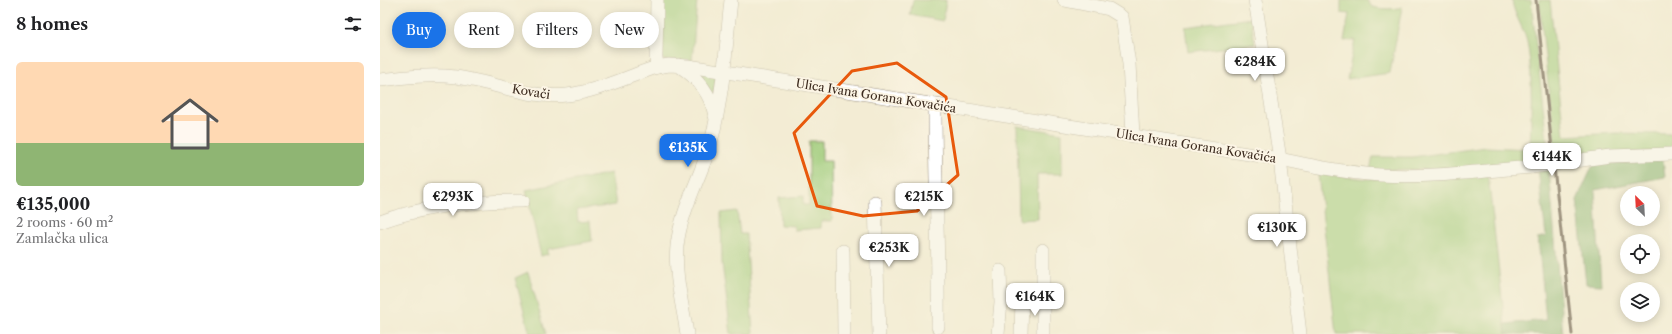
<!DOCTYPE html>
<meta charset="utf-8">
<style>
:root{--surface:#fff;--page:#f2f2f2;--text:#202124;--muted:#757577;--accent:#1a73e8}
body{margin:0;font-family:"Libre Caslon Text",serif;background:var(--page);color:var(--text);height:100vh;display:flex;flex-direction:column;font-size:15px;white-space:nowrap}
*{box-sizing:border-box;margin:0}
p{font-size:13px;color:var(--muted)}
.icon{flex:none;width:22px;height:22px;fill:none;stroke:currentColor;stroke-width:2;stroke-linecap:round;stroke-linejoin:round}
.map{position:relative;flex:1;overflow:hidden}
.sheet{display:flex;flex-direction:column;background:var(--surface);width:380px}
.sheet>*{flex:none}
.guide{position:absolute;left:12px;top:12px;width:380px;height:36px;display:flex;gap:8px}
.needle{width:26px;rotate:336deg}
.tools{position:absolute;left:1240px;top:186px;display:grid;gap:8px}
.tools a{display:grid;place-items:center;width:40px;height:40px;border-radius:50%;background:var(--surface);box-shadow:0 2px 10px #0003;font-size:20px}
.price{position:absolute;translate:-50% -34px;padding:0 9px;border-radius:8px;background:#fff;color:#222;font-size:13px;line-height:26px;filter:drop-shadow(0 1px 2px #0008)}
.price::after{content:'';position:absolute;left:50%;top:24px;width:12px;height:9px;margin-left:-6px;background:inherit;clip-path:polygon(0 0,100% 0,50% 100%)}
.price.on{background:var(--accent);color:#fff}
ul{padding:0;list-style:none}
li{display:grid;align-content:center;gap:8px;height:212px;padding:0 16px}
li span{display:grid;place-items:center;height:124px;border-radius:6px;color:#555}
li>.icon{margin-inline-start:auto}
span .icon{width:72px;height:72px;fill:#fffc;stroke-width:1}
li b{font-size:17px}
h2{display:flex;justify-content:space-between;align-items:center;height:48px;padding:0 16px;font-size:17px}
.chip{padding:0 14px;border-radius:18px;background:var(--surface);box-shadow:0 2px 10px #0003;font-size:14px;line-height:36px}
.chip.on{background:var(--accent);color:#fff}
main{display:flex;flex:1;min-height:0}
.map>svg:first-child{display:block}
</style>
<main>
<section class="sheet">
<h2>8 homes<svg class="icon" aria-label="filters" viewBox="0 0 24 24"><path d="M4 7h16M4 17h16"/><circle cx="9" cy="7" r="2"/><circle cx="15" cy="17" r="2"/></svg></h2>
<ul>
<li><span style="background:linear-gradient(#ffd9b3 65%,#8fb573 0)"><svg class="icon" aria-label="home" viewBox="0 0 24 24"><path d="M3 11l9-7 9 7M6 9v11h12V9"/></svg></span><div><b>€135,000</b><p>2 rooms · 60 m²</p><p>Zamlačka ulica</p></div></li>
</ul>
</section>
<div class="map">
<svg width="1292" height="334" viewBox="0 0 1292 334">
<rect width="100%" height="100%" fill="#fcf5e5"/>
<filter id="ink" filterUnits="userSpaceOnUse"><feTurbulence type="fractalNoise" baseFrequency=".025" numOctaves="2"/><feDisplacementMap in="SourceGraphic" scale="8" xChannelSelector="R" yChannelSelector="G"/><feConvolveMatrix kernelMatrix="1 2 1 2 8 2 1 2 1" color-interpolation-filters="sRGB"/></filter>
<filter id="wash" filterUnits="userSpaceOnUse"><feTurbulence type="fractalNoise" baseFrequency=".012" numOctaves="4" result="noise"/><feDisplacementMap in="SourceGraphic" scale="16" xChannelSelector="R" yChannelSelector="G"/><feGaussianBlur stdDeviation="0.9" result="paint"/><feColorMatrix in="noise" values="0 0 0 0 0 0 0 0 0 0 0 0 0 0 0 0 0 1.4 0 .05"/><feComposite in="paint" operator="in"/></filter>
<g filter="url(#wash)">
<rect width="100%" height="100%" fill="#f3ecd4"/>
<g fill="#9cca78" stroke="#6c7a4b">
<path d="M281 0H317L312 61 283 60 280 57Z"/>
<path d="M533 0H566L563 21 530 15Z"/>
<path d="M961 0H987L992 7C1003 9 1012 10 1022 7L1010 73 967 79 975 40 964 41 969 14 961 13Z"/>
<path d="M1132 0H1151L1169 159 1083 169 990 170 993 157H1032L1106 147 1150 149C1151 115 1153 80 1148 47 1146 30 1134 17 1132 0Z"/>
<path d="M1159 0H1170L1184 136 1236 133 1292 134V150L1176 158Z"/>
<path d="M871 18 875 44 808 52 805 27Z"/>
<path d="M313 71 337 73 333 95Z"/>
<path d="M637 126 682 133V174H657L658 219 639 220Z"/>
<path d="M429 141H442V161H451L452 221H441V228L414 230V226L400 225 399 198 423 196V205H429Z"/>
<path d="M231 173 236 205 197 210 198 222 210 221 212 241 168 249V254L161 256 146 190Z"/>
<path d="M938 174 989 179 1108 175 1126 334H956Z"/>
<path d="M357 211 360 234H366L373 334H351L342 263 341 213Z"/>
<path d="M148 272 166 334H150L135 278Z"/>
</g>
<g fill="#7dae68" stroke="#5c6c43">
<path d="M1283 160 1285 177 1215 190 1221 285 1206 284 1197 200 1213 165Z"/>
<path d="M1158 169H1169L1183 334H1126L1125 324 1166 320 1158 238 1166 236Z"/>
</g>
</g>
<g filter="url(#ink)">
<g fill="none" stroke-linecap="round" stroke-linejoin="round">
<defs>
<g id="minor">
<path d="M684 0 729 9 742 17 749 64 753 135"/>
<path d="M875 0 900 159 920 334"/>
<path d="M298 65C317 77 331 93 335 116"/>
<path d="M277 67 276 57 277 0"/>
<path d="M0 80C25 77 51 74 76 77 113 82 149 99 187 95 216 92 249 76 277 67L289 65 308 66 900 159C933 166 966 173 1000 175 1051 178 1102 171 1152 167"/>
<path d="M555 106C555 180 559 254 558 327"/>
<path d="M1188 162 1230 156 1292 154"/>
<path d="M495 202 499 334"/>
<path d="M0 222C46 205 95 201 143 201"/>
<path d="M663 250V334"/>
<path d="M463 251 464 334"/>
<path d="M307 334C303 306 294 275 297 246 301 209 321 177 331 142 343 96 346 47 351 0"/>
<path d="M618 334 621 302 620 271"/>
<path d="M641 334 642 300"/>
</g>
</defs>
<use href="#minor" stroke="#978b79" stroke-width="14"/>
<use href="#minor" stroke="#fff" stroke-width="13"/>
<path stroke="#3b2a1e" stroke-width="3" d="M1156 0 1192 334"/>
<defs>
<path id="minor-bridge" d="M1152 167 1188 162"/>
</defs>
<use href="#minor-bridge" stroke="#978b79" stroke-width="14" stroke-linecap="butt"/>
<use href="#minor-bridge" stroke="#fff" stroke-width="13"/>
</g>
</g>
<path d="M0 0H1292V334H0ZM517 63 566 97 578 175 537 211 483 216 437 206 414 133 472 71Z" fill="#f3ecd4" fill-opacity=".55" fill-rule="evenodd"/>
<path fill="none" stroke="#e8590c" stroke-width="3" stroke-linejoin="round" d="M517 63 566 97 578 175 537 211 483 216 437 206 414 133 472 71Z"/>
<g text-anchor="middle" stroke-width="4" stroke-linejoin="round" paint-order="stroke">
<g font-size="12" fill="#3b2a1e" stroke="#fcf5e5">
<text transform="translate(151 92) rotate(9)" y="4">Kovači</text>
<text transform="translate(496 96) rotate(9)" y="4">Ulica Ivana Gorana Kovačića</text>
<text transform="translate(816 146) rotate(9)" y="4">Ulica Ivana Gorana Kovačića</text>
</g>
</g>
</svg>
<div class="tools">
<a><svg class="needle" viewBox="-14 -14 28 28"><path d="M0-13l5 13h-10z" fill="#e53935"/><path d="M0 13l5-13h-10z" fill="#757577"/></svg></a>
<a><svg class="icon" aria-label="locate" viewBox="0 0 24 24"><circle cx="12" cy="12" r="6"/><path d="M12 2v4M12 18v4M2 12h4M18 12h4"/></svg></a>
<a><svg class="icon" aria-label="layers" viewBox="0 0 24 24"><path d="M12 4l9 5-9 5-9-5zM3 14l9 5 9-5"/></svg></a>
</div>
<b class="price" style="left:875px;top:82px">€284K</b>
<b class="price on" style="left:308px;top:168px">€135K</b>
<b class="price" style="left:1172px;top:177px">€144K</b>
<b class="price" style="left:73px;top:217px">€293K</b>
<b class="price" style="left:544px;top:217px">€215K</b>
<b class="price" style="left:897px;top:248px">€130K</b>
<b class="price" style="left:509px;top:268px">€253K</b>
<b class="price" style="left:655px;top:317px">€164K</b>
<div class="guide">
<a class="chip on">Buy</a>
<a class="chip">Rent</a>
<a class="chip">Filters</a>
<a class="chip">New</a>
</div>
</div>
</main>
